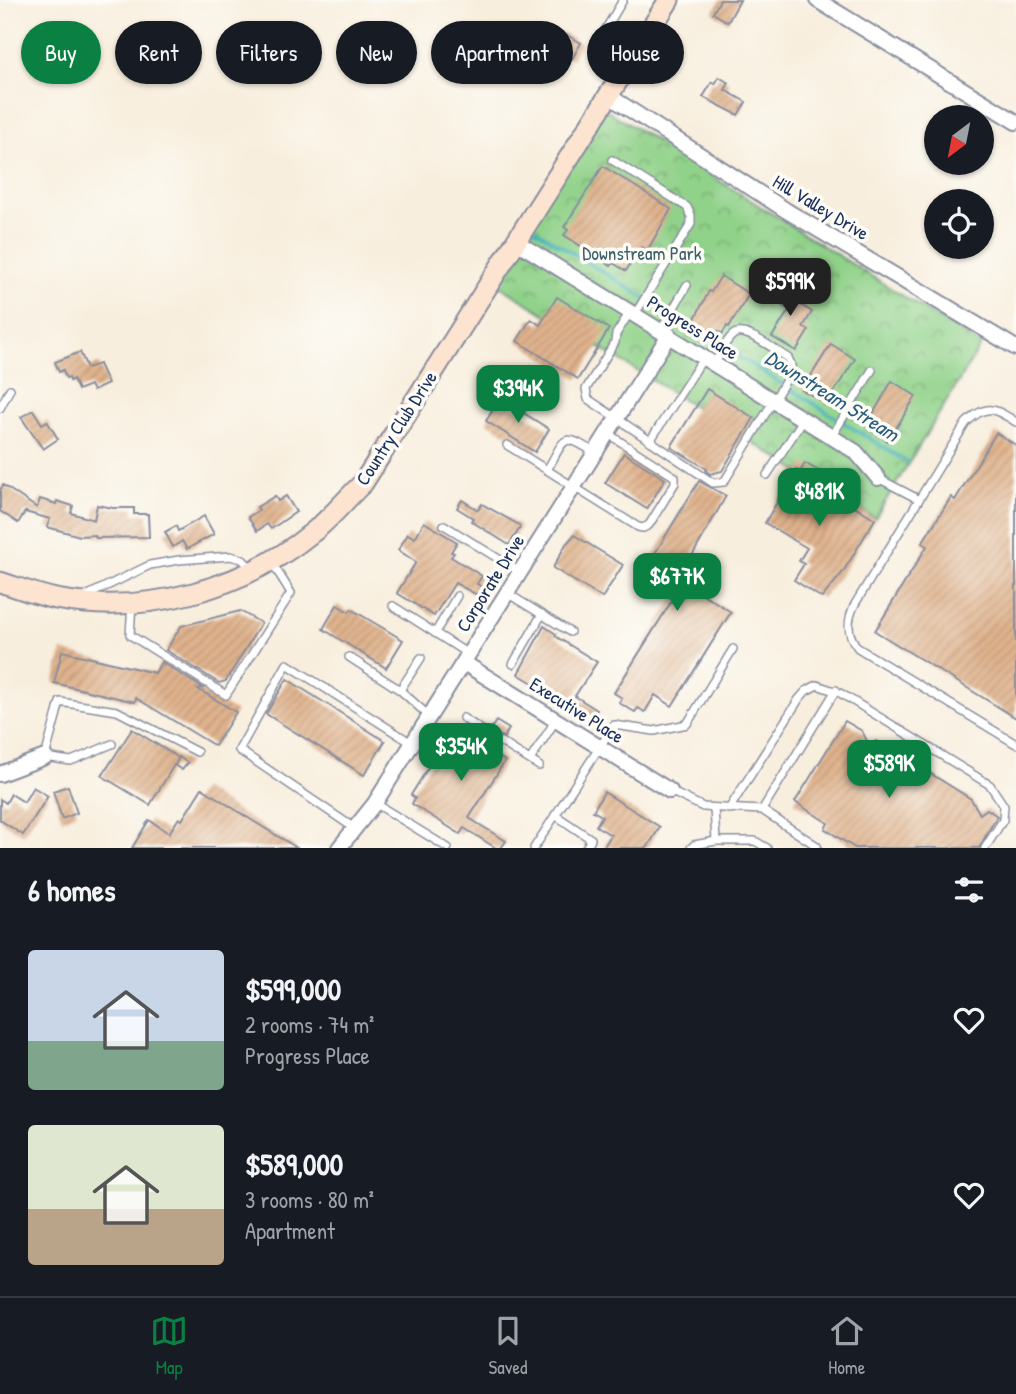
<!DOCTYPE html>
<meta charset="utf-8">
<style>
:root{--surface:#171b24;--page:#20242c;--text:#f1f3f6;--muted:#9ea1a6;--line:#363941;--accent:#0b8043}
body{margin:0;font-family:"Patrick Hand",sans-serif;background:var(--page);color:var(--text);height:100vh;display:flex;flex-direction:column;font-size:26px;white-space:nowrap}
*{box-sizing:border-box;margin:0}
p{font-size:23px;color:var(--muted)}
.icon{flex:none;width:38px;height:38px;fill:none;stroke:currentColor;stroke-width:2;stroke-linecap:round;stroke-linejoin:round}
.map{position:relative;height:848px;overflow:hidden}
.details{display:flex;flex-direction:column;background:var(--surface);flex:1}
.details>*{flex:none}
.guide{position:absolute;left:21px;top:21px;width:975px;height:63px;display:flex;gap:14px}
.needle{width:46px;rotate:212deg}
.controls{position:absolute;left:924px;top:105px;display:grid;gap:14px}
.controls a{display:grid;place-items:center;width:70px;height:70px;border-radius:50%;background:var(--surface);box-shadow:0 2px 5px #0004;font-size:35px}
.price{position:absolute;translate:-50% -60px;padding:0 16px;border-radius:14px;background:var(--accent);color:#fff;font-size:23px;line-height:46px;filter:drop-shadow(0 2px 4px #0008)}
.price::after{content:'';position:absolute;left:50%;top:42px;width:21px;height:16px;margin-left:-10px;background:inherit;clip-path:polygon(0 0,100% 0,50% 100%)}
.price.active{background:#222;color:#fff}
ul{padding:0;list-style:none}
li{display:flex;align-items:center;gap:21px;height:175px;padding:0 28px}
li span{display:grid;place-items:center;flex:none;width:196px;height:140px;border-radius:7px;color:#555}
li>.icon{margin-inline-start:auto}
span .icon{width:84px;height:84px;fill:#fffc;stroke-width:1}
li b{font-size:30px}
h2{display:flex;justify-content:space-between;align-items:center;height:84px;padding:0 28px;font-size:30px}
.chip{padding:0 24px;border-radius:32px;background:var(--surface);box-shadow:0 2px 5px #0004;font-size:24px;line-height:63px}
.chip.active{background:var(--accent);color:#fff}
.menu{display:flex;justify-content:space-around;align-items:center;height:98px;border-top:2px solid var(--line);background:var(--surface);font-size:19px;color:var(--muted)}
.menu a{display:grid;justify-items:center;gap:4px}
.menu .active{color:var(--accent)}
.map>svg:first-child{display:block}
</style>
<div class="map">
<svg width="1016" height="848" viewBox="0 0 1016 848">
<defs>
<pattern id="park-crowns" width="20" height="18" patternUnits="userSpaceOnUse" patternTransform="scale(1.75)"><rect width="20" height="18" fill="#91d28a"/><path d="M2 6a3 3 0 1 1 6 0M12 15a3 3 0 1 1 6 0" fill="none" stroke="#76ab74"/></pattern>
<pattern id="building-hatch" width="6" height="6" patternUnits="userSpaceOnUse" patternTransform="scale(1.75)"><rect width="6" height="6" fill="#dfb28c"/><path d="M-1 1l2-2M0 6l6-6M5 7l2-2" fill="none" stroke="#bf997b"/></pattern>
</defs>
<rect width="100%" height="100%" fill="#fdfcf7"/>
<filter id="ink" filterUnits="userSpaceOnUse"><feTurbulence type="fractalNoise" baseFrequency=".0143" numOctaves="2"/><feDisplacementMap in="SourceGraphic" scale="14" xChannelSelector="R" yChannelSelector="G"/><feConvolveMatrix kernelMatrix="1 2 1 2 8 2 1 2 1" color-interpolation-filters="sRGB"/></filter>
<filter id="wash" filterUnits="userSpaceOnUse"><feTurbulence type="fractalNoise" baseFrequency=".00686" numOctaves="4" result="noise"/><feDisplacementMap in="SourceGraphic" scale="28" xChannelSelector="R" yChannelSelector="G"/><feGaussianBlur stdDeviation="1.57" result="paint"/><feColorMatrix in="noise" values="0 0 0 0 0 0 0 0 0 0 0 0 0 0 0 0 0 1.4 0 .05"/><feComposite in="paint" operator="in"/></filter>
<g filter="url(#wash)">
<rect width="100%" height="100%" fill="#f8eedd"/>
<path fill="url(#park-crowns)" stroke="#568074" stroke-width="2" d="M602 107 981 345 875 518 490 280Z"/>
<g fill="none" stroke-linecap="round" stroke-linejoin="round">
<path stroke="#42b3ba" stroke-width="3.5" d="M531 227 907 462"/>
</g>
<g id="blocks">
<g fill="url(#building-hatch)">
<path d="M720 0H740L728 22 713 13Z"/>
<path d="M563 33 581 43 572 59 554 49Z"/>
<path d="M719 77 729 83 725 90 746 102 738 115 703 97 712 82 715 84Z"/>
<path d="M603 166 671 209 647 251 641 247 626 271 613 263 611 266 564 235 568 230 564 227Z"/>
<path d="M721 276 749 294 729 327 727 326 722 334 718 331 715 338 692 324 709 291 711 292Z"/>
<path d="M777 278 787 284 782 293 812 312 803 327 809 330 796 351 772 337 789 310 766 295Z"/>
<path d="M557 297 609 329 578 379 517 341 531 319 540 325Z"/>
<path d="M831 344 855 359 827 403 802 390Z"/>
<path d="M80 352 87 368 99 364 108 384 93 391 90 385 78 390 73 379 70 381 69 377 66 378 63 370 59 372 55 362Z"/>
<path d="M892 381 916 396 888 441 866 426Z"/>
<path d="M707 389 754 418 722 471 710 474 706 471 707 469 671 447Z"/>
<path d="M500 398 549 429 535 452 486 421Z"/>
<path d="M33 410 42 424 47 421 58 439 43 449 21 417Z"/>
<path d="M996 433 1016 445V718L875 631 927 546 922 543 951 497 955 500Z"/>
<path d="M624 453 665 479 647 509 605 483Z"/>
<path d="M805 463 829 477 823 486 875 519 843 572 822 598 794 580 804 564 799 561 807 548 765 523 796 469 800 472Z"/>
<path d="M699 481 726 496 679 579 731 612 672 706 655 695 645 712 638 708 635 712 619 703 622 698 614 693 673 599 659 591 672 568 654 555Z"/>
<path d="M3 485 37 508 40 499 56 504 57 501 73 506 71 513 94 520 97 505 113 508H134V514H148L149 537 96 538 95 535 80 536 47 527 50 519 25 512 18 523 0 511V490Z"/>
<path d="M275 496 278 501 286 496 296 512 271 529 267 524 257 531 248 517 259 510 257 507Z"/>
<path d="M462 500 478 510 482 504 519 525 520 528 509 545 471 521 473 518 457 508Z"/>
<path d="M204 516 214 534 187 549 182 541 173 547 165 532 176 526 178 531Z"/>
<path d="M424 522 457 542 451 552 454 553 451 557 482 576 477 584 482 587 477 595 455 583 434 616 397 593 416 562 398 550 408 534 415 538Z"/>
<path d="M574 535 623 565 602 598 553 568 566 544Z"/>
<path d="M337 605 349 612 351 609 403 640 386 668 323 629Z"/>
<path d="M240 611 261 623 226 681 219 683 166 650 181 626Z"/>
<path d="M544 626 556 634 555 636 597 662 575 696 597 710 591 719 518 674Z"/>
<path d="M62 651 155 673 161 662 203 688 198 689 236 712 215 746 136 698 135 702 54 683Z"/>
<path d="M287 679 385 741 364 775 266 714Z"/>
<path d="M496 721 509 729 504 737 499 736 496 739 497 747 493 753 505 761 469 818 506 841 501 848H496L464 828 460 834 412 804 415 798 411 795 449 734 453 737 457 731 480 746 485 739 490 740 493 737 491 729Z"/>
<path d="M845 721 862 731 869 745 876 741 884 754 891 750 905 758 914 772 920 767 971 799 980 814 987 809 997 816 979 848H855L825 829 828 823 795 802Z"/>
<path d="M132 729 179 758 175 765 179 757 188 763 182 770 174 765 150 805 102 776Z"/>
<path d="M68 786 77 813 62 819 53 791Z"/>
<path d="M33 787 48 796 23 835 0 820V799L6 803 11 794 24 802Z"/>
<path d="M202 788 245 816 297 848H132L149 820 169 833 179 818 182 820Z"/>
<path d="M604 792 660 827 647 848H603L611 835 596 826 602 816 593 811Z"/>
</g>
</g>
</g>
<g filter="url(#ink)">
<use href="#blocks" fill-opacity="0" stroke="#8a8e9e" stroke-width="2"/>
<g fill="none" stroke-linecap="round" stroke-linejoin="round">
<defs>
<g id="lane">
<path d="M619 77 604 61 595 47 623 0"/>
<path d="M612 160 687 207 691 216V224L635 314"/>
<path d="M630 312 616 334 615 342 586 389 588 399 713 483 724 482 791 372V364L788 358C776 351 744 325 733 335 725 341 720 355 714 364"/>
<path d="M661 330 687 285"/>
<path d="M0 408 10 389"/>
<path d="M1016 422C994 408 986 403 966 423L855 604C847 620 846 634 858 648L1016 744"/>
<path d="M832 436 872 370"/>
<path d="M650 441 704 357"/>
<path d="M507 445 638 527 643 528 649 525 675 483V477L607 433"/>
<path d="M547 470C566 438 561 431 595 453"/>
<path d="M767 475 803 420"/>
<path d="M878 478 918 499"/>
<path d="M444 525 520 572"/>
<path d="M507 593 570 632"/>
<path d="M84 597 150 565 179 560 230 556 242 559 252 569"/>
<path d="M132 603 130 635 226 695 291 593 271 561"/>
<path d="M393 606 468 654"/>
<path d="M435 633 457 596"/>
<path d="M349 657 400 690 429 716"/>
<path d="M513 664 542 614"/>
<path d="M400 690 421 658"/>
<path d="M463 718 488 734"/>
<path d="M501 742 539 766"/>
<path d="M112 744 71 761 45 757 60 702 117 711 197 752"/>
<path d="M530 760 556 720"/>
<path d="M670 791 703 807 762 810 817 846 815 848"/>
<path d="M375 803 448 848"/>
<path d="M714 808 716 841H755L767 848"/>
<path d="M729 809 799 699 806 691 817 685 840 693 990 785 1004 806 1003 820 985 848"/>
<path d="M762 810 836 690"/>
<path d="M555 815 591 839 586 848"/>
<path d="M354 828 239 750 287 664 413 744"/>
<path d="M534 848 614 725 654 731 687 724 733 649"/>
<path d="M691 848 694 845 716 841"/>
</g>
<g id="street">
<path d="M817 0 1016 122"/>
<path d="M609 96 787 211 1016 348"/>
<path d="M515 241 856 452 878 478"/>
<path d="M464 663 670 791"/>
<path d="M0 774 45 757"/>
<path d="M339 848 375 803 669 335"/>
</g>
<path id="secondary" d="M0 582C19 588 37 595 56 599 145 616 244 589 313 532 331 518 346 499 363 483L669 0"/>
</defs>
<use href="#lane" stroke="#8a8e9e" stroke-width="10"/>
<use href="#street" stroke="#8a8e9e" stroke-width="18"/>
<use href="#secondary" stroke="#8a8e9e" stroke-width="23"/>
<use href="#lane" stroke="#fff" stroke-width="7"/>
<use href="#street" stroke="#fff" stroke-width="14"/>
<use href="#secondary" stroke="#fde4d1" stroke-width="19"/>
</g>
</g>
<g text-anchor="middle" stroke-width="7" stroke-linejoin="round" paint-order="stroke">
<g font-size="19" fill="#1b2f5e" stroke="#fdfcf7">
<text transform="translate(821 207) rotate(31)" y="7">Hill Valley Drive</text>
<text transform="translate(693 327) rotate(32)" y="7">Progress Place</text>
<text transform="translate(396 428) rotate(-57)" y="7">Country Club Drive</text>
<text transform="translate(490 583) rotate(-58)" y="7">Corporate Drive</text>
<text transform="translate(577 710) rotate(32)" y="7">Executive Place</text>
</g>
<g font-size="19" fill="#3e606b" stroke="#fdfcf7">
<text x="642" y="260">Downstream Park</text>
</g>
<g font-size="21" font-style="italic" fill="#295d7e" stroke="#fdfcf7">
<text transform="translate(832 396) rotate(32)" y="7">Downstream Stream</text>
</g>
</g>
</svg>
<div class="controls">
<a><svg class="needle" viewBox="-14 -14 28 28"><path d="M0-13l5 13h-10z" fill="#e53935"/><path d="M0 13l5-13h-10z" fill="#9ea1a6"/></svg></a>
<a><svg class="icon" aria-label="locate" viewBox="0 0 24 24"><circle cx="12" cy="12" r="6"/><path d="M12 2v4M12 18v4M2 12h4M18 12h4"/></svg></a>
</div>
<b class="price active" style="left:790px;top:318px">$599K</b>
<b class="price" style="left:518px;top:425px">$394K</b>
<b class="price" style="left:819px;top:528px">$481K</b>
<b class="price" style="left:677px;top:613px">$677K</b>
<b class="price" style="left:461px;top:783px">$354K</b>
<b class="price" style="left:889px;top:800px">$589K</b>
<div class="guide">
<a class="chip active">Buy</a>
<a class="chip">Rent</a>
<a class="chip">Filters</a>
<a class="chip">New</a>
<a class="chip">Apartment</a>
<a class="chip">House</a>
</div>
</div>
<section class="details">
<h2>6 homes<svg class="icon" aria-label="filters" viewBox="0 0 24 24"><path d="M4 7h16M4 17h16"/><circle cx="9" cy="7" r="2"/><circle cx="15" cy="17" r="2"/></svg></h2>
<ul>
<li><span style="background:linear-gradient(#c9d6e8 65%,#7fa58c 0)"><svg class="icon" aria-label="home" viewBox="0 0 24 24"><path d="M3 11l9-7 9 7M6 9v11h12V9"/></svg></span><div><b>$599,000</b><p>2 rooms · 74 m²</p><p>Progress Place</p></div><svg class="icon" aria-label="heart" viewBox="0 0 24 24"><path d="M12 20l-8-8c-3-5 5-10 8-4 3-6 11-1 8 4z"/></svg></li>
<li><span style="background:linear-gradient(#dfe7d0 60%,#b9a48a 0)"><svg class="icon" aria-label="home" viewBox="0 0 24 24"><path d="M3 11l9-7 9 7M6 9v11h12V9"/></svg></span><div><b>$589,000</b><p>3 rooms · 80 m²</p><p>Apartment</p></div><svg class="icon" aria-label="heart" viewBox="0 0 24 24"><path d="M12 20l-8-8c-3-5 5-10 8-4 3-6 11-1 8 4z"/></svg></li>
</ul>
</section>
<nav class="menu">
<a class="active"><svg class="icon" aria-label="map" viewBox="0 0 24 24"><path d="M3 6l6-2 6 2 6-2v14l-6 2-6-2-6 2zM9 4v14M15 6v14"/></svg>Map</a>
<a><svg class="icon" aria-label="saved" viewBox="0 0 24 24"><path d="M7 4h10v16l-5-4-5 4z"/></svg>Saved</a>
<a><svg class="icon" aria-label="home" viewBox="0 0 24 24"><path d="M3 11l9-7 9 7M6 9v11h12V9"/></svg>Home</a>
</nav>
